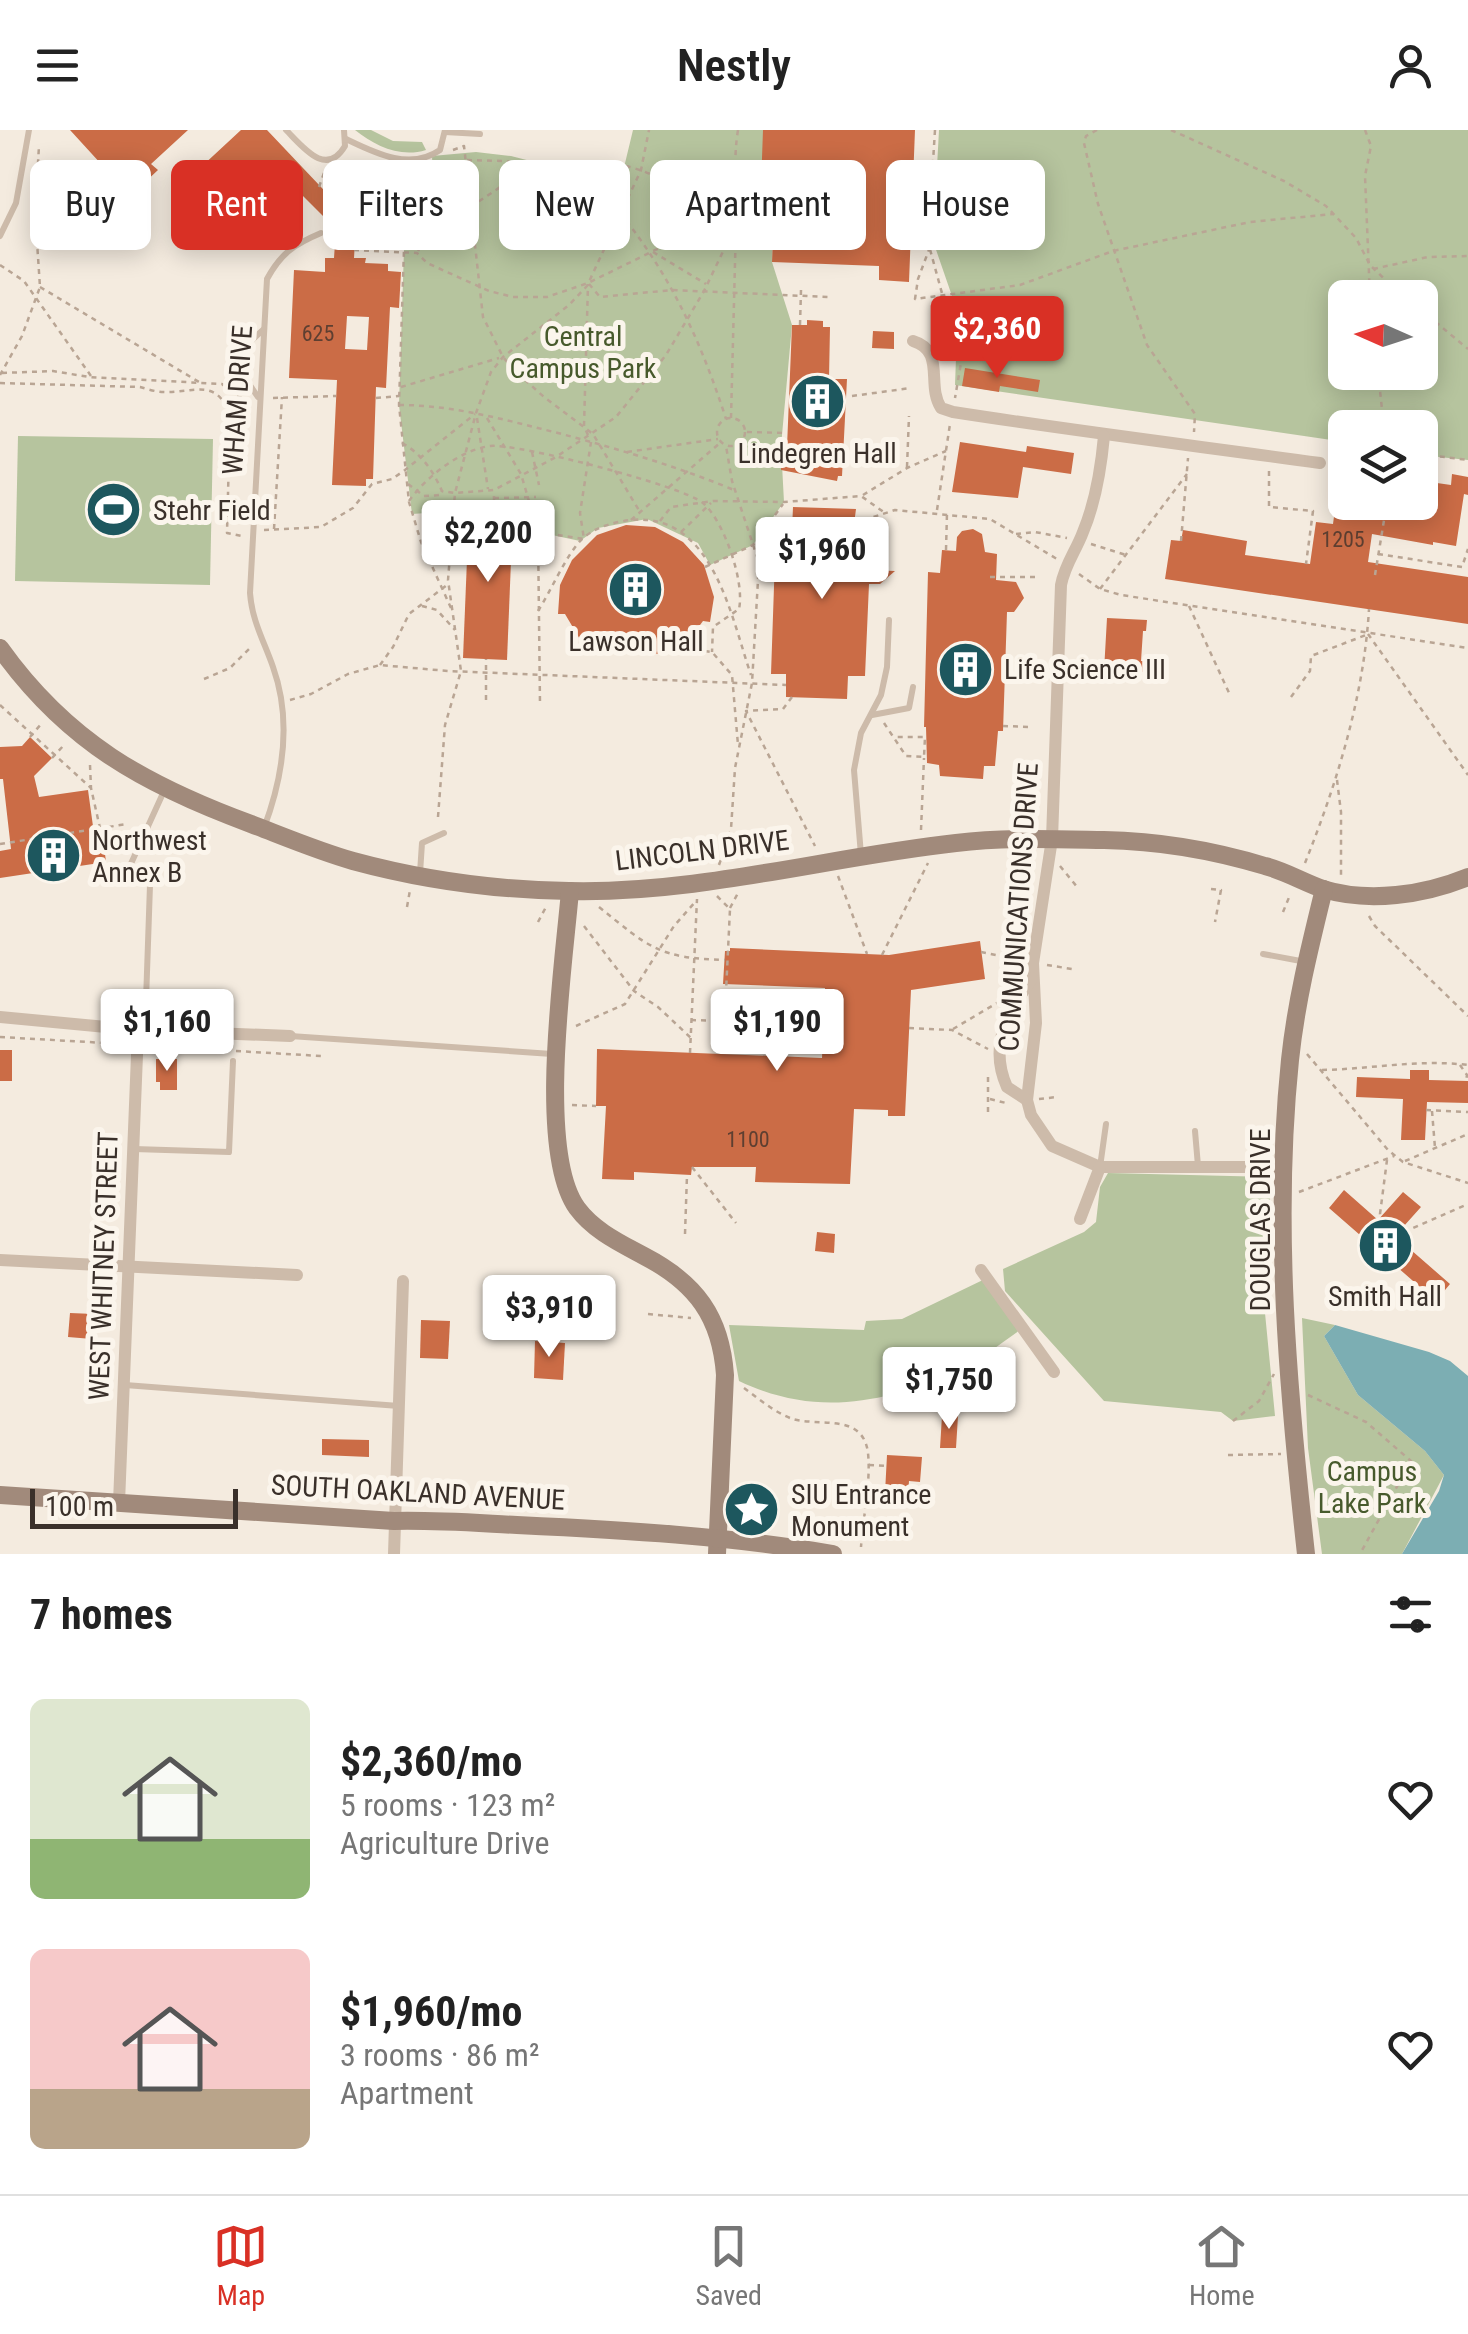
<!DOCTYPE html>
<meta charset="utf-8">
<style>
:root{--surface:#fff;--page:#f6f6f6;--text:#222;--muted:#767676;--line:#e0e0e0;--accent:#d93025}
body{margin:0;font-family:"Roboto Condensed",sans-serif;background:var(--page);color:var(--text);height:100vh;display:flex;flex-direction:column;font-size:38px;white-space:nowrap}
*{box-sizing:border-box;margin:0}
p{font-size:32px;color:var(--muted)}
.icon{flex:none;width:55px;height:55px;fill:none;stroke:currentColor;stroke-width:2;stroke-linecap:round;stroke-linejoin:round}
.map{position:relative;height:1424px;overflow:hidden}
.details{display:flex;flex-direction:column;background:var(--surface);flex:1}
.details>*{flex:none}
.top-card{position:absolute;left:30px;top:30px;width:1410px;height:90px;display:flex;gap:20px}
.needle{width:65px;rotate:273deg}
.controls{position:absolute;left:1328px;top:150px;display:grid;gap:20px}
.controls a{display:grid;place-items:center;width:110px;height:110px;border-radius:15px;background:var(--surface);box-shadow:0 5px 25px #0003;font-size:50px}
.scale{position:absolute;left:30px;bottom:25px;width:208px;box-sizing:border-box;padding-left:10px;border:5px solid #3a302a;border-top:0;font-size:28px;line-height:35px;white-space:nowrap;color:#3a302a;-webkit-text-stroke:8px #fbf5ec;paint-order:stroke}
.price{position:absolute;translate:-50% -85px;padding:0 22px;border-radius:10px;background:#fff;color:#222;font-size:32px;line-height:65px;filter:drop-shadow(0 2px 5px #0008)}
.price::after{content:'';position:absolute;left:50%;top:60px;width:30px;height:22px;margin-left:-15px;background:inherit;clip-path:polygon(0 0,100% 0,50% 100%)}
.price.on{background:var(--accent);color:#fff}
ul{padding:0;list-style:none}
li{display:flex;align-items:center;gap:30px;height:250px;padding:0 30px}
li span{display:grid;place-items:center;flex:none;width:280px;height:200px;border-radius:15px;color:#555}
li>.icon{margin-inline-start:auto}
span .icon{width:120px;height:120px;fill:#fffc;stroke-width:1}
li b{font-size:42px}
h2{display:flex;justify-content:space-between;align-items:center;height:120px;padding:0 30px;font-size:42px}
.chip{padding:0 35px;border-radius:15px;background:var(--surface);box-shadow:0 5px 25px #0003;font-size:35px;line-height:90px}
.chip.on{background:var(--accent);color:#fff}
header{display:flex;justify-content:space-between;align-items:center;height:130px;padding:0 30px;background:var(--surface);font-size:45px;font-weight:600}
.menu{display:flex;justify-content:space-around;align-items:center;height:140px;border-top:2px solid var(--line);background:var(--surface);font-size:28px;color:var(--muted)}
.menu a{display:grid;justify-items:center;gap:5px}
.menu .on{color:var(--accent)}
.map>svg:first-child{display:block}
</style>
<header><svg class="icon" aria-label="menu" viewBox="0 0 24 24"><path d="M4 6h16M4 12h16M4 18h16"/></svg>Nestly<svg class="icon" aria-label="person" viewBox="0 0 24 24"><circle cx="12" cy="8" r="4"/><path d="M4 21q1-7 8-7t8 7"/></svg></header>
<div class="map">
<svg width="1468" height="1424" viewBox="0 0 1468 1424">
<rect width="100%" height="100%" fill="#f4ebdf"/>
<g fill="#b6c49e" fill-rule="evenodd">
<path d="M355 0H371L393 11 422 12 426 20C400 28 375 16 355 0Z"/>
<path d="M633 0H763L775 56 772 132 792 195 781 316 784 372 753 415 710 435 698 413 647 389 598 398 580 411 538 402 512 381 469 380 412 384 399 275 405 88 416 63 433 48 432 26 476 22 511 26 620 54Z"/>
<path d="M939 0H1468V330L1420 325V298H1345V312L955 255 957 201 952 166 933 111ZM1345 168H1420V242H1345Z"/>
<path d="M18 306 213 309 210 455 15 451Z"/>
<path d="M1108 1043 1271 1047 1265 1183 1275 1286 1233 1291 1221 1282 1104 1271 1005 1161 1003 1139 1084 1102 1096 1092 1100 1057Z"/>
<path d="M987 1148 1023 1198C1002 1212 980 1231 957 1241 883 1274 814 1287 739 1251L729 1195 864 1200 866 1191 902 1189Z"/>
<path d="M1302 1188 1335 1195 1324 1206 1358 1265 1425 1321 1444 1345 1402 1424H1322L1308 1318Z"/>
</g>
<path fill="#7caeb3" d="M1335 1195 1429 1222 1450 1231 1468 1246V1424H1402L1439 1361 1444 1345 1425 1321 1358 1265 1324 1206Z"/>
<g fill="#cb6c46" fill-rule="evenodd">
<path d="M70 0H188L151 34 158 40 126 70 97 39 102 35Z"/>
<path d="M241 0H267L356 94 354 128H366L365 133 388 134V141L401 142 399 178 390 177 386 258 376 257 373 349H366V356L332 355 337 250 289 248 294 140 325 142V128H334L336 99 303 66 261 107 241 85 250 77 231 57 224 65 200 38ZM347 186 369 187 367 220 345 219Z"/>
<path d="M763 0H915L909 152 879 150V136L772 132 775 56H761Z"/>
<path d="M807 190 823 191V197H830L829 249H847L842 346H838L837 351 781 340V316L787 317 792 195H807Z"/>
<path d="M873 201 894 202V219L872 218Z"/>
<path d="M965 238 1040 250 1038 262 1000 256 999 262 962 256Z"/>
<path d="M960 312 1026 322 1027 316 1074 323 1071 344 1023 337 1018 368 952 362Z"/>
<path d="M1452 344 1468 347V365L1464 364 1456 416 1433 412V415L1372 404 1368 432 1468 447V494L1165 449 1171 410 1181 411 1183 400 1247 411 1245 425 1310 434 1316 392 1333 394 1336 372H1420L1423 351 1451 355Z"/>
<path d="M793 377 856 379 853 402H871L870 440 895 441 880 454H869L865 546H848L847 569 786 567V544H771L776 398 792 400Z"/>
<path d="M469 380 513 381 507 530 463 528Z"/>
<path d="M626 395 655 397 683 412 704 435 714 467 710 492 703 491 685 515 679 512 670 524 597 522 588 508 581 511 565 484H558L560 455 572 430 597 405Z"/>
<path d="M973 399 982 404 985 422 997 424 996 450 1016 452 1024 468 1014 482H1007L1003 601H998L995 636H984L983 649 940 646 939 635 927 633 926 597H924L928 442 940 443 942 420 956 421 957 407 962 401Z"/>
<path d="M1107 488 1147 490 1146 501H1143L1141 531H1146L1145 542 1104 541Z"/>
<path d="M30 607 52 628 34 646 39 667 88 660 96 718 104 716 106 732 0 748V721L11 719 3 649H0V617L22 616Z"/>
<path d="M980 811 985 849 911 860 905 986H888V980L854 979 850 1054 755 1052 756 1037H692L691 1045 634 1042V1050L602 1049 606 976H596L597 919 822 928 825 858 723 854 725 821H730V818L889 825Z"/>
<rect x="0" y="920" width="12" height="31"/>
<path d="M156 929H177V960H160V952H156Z"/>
<path d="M1410 940H1429V950L1468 951V973L1427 972 1425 1010H1401L1403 969 1356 967 1357 947 1410 949Z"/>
<path d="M1344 1060 1378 1090 1403 1062 1421 1077 1395 1106 1450 1154 1436 1171 1381 1123 1374 1130 1362 1119 1368 1112 1329 1078Z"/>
<path d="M817 1102 835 1104 834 1123 815 1121Z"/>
<path d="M70 1183 94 1184 92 1209 68 1207Z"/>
<path d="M421 1190 450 1191 448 1229 420 1228Z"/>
<path d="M535 1211 565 1213 563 1250 534 1248Z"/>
<path d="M942 1286H958L956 1318H940Z"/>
<path d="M322 1309 369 1310V1327L322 1325Z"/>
<path d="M887 1325 922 1327 920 1352 909 1351 908 1365 885 1363Z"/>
</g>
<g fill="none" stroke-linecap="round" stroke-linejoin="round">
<g stroke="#b9a594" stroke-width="2.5" stroke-dasharray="5 5" stroke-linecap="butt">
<path d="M738 0C730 52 741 72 773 111"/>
<path d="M935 0 928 112 961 233 955 268"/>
<path d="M1097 0 1086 6 1084 13 1098 74 1147 215 1195 284 1194 302"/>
<path d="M1171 0 1284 51 1326 76 1356 108 1370 135 1404 168"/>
<path d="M1365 0 1371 16 1365 46 1370 168"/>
<path d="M453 20 464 16 483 187 503 227 513 239 544 267 593 304 640 382"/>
<path d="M467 30 506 31 630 61"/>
<path d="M626 36C652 42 703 66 719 87"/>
<path d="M594 53C660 124 696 196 726 289"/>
<path d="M319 57 325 40"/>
<path d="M930 117 918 149 915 169 1020 155 1113 121 1250 92 1333 84"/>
<path d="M354 120 417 123 427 133 489 161 513 167H547L588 153 743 77"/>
<path d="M418 121 426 107 530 37"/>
<path d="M653 122 706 154"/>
<path d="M0 135 24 151 91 246"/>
<path d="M1373 139 1428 127 1468 126"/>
<path d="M589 154 600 167 672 160 828 167"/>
<path d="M40 157 199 252"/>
<path d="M1420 179 1468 219"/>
<path d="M800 195 801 160"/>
<path d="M1378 242 1384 298"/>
<path d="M2 243 53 241 89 247 222 254 238 267 245 268"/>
<path d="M0 245 22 206 40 157 35 82 39 16"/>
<path d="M0 253 140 257C147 259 156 262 164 262 195 263 217 247 230 286L227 403 242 406"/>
<path d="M401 257 499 228"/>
<path d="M852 266 911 258"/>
<path d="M273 268 336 266"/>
<path d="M376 268 399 266"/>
<path d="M399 275C454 275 505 290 558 303 618 319 676 336 734 360"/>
<circle cx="731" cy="302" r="14"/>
<path d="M477 288 488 359"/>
<path d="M487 288 521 344 538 402 540 574"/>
<path d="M731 288 736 95"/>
<path d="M747 302 787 303"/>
<path d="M588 305 584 296 588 154"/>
<path d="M402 313C422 324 433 341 442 361L455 363 494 360 556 327 616 287 666 225 704 161 745 76"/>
<path d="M532 322 539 355"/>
<path d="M627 322 718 309"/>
<path d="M1420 324 1468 330"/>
<path d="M907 337 909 286"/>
<path d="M1269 341V377L1313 381 1306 434"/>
<path d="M408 354 424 366 441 365 442 361"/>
<path d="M863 365 907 338 946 321"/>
<path d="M494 368 536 367"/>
<path d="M409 371C426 347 460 320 490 316 517 313 683 356 703 373 724 391 745 452 739 479L713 497 712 522"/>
<path d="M937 380 950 294"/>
<path d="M494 381V362"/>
<path d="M631 390 721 312"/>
<path d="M864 390 895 380 990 389 1057 429"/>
<path d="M660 391 671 377 713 371 784 372 861 366 885 383"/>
<path d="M274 399 282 267"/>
<path d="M264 400 321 397 353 378 372 354 392 349 405 340 475 284"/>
<path d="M538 402 584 409 580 383 591 312"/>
<path d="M681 402 711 373"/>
<path d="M1016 404 1035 402 1067 408"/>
<path d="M1181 411 1188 328"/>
<path d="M1091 414 1126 425"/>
<path d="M946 420 947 383"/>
<path d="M1378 424 1462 437 1468 419"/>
<path d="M705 437 753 415 783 374"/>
<path d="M1079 444 1100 459 1121 465 1468 518"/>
<path d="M1375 445 1387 372"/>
<path d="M990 447H1036"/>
<path d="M1100 459 1187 344"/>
<path d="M422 476 437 480 455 500"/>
<path d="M1189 476 1230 565"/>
<path d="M451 478 421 412 409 372 399 275 405 88 416 63 433 48 469 75"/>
<path d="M538 481C551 461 566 425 582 409 595 397 614 392 631 390 713 382 731 487 751 545"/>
<path d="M1368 504 1468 645"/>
<path d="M675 517 712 522 732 545 738 615"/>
<path d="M380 535 393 517 409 484 447 455"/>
<path d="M204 549 230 538 251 517"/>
<path d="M792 567 783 579 746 581 815 716"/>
<path d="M1291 567 1310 541 1311 526 1366 505"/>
<path d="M290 570 311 564 348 544 380 535 448 541 786 555"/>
<path d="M486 570V529"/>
<path d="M0 575 91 658"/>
<path d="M884 593 906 626 924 627 925 607H894"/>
<path d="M1003 596 1030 597"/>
<path d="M30 607 42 593"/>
<path d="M52 628 65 614"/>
<path d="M90 635 91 658 104 716"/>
<path d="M1337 650 1341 682V747"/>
<path d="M438 687 445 595 461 541 448 450 455 363 476 283 491 242 503 227 569 175 587 156 641 40 649 0"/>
<path d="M921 700 924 628"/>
<path d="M0 714 127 694"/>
<path d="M1305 733C1337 653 1364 566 1369 479"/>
<path d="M719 735 731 699 735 638 752 553 759 433 732 351 726 316"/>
<path d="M1060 736 1078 758"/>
<path d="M838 746 867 824"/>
<path d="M1211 759 1221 760 1215 792"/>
<path d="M717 766 730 779 723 924"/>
<path d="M407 777 410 760"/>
<path d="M599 777C650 818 658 828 725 830"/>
<path d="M730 778 738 763"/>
<path d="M1283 782 1290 765"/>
<path d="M1369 786 1375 796 1468 886"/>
<path d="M538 792 546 777"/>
<path d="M584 796 634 861 658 877 691 908"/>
<path d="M981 822 1019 830"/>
<path d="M882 825 928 733"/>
<path d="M1047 835 1072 839"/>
<path d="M691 890 723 891"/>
<path d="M576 896 625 874 674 796 696 771"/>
<path d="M909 898 952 900 988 919"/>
<path d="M953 899 1002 870"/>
<path d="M0 907 123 914"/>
<path d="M151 916 228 920"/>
<path d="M236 921 321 926"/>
<path d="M690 923 697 769"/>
<path d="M1307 924 1388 1020 1403 1032 1468 1053"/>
<path d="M1460 935 1467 945 1466 951"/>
<path d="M1322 940C1371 939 1419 929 1468 935"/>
<path d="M988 947V985"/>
<path d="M990 969 1006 973"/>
<path d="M1039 969 1057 967"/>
<path d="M572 975 596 976"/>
<path d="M1426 980 1468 982"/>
<path d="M1432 981 1435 1018"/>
<path d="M1258 1006 1268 1022"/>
<path d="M1405 1031 1468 1004"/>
<path d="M692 1037 736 1093"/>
<path d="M1299 1062 1394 1026"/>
<path d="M1382 1094 1380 1084 1387 1030"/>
<path d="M685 1104 687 1045"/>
<path d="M1395 1106 1468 1074"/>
<path d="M648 1184 691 1188"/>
<path d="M744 1258C759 1269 773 1281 790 1288 816 1298 863 1281 868 1323 871 1352 863 1387 861 1417"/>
<path d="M1308 1265 1366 1292 1411 1331 1360 1424"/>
<path d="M1233 1291 1259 1271 1274 1244"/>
<path d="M1228 1325 1281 1324"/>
<path d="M869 1335 887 1336"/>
</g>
<g stroke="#cdbbaa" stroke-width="6">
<path d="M286 0C303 17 326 48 345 16L344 0"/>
<path d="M445 2 480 4"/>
<path d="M346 9C375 23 410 41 440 20L445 0"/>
<path d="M0 106 16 73 29 0"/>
<path d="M258 267 236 235 241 220 264 199"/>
<path d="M872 585 909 578 913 557"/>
<path d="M264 698C283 647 292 590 273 537 264 511 252 491 250 463L267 149C281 123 295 114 321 103"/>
<path d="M861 725 854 640 861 603 881 565 887 537 889 490"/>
<path d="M420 743 422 713 444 703"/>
<path d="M1263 824 1306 832"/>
<path d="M145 900 150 755 129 738 164 661"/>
<path d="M290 906 552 924"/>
<path d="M1195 1001 1198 1036"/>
<path d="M134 1019 229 1022 233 931"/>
<path d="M1100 1037 1106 994"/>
<path d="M125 1255 399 1276"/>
</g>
<g stroke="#cdbbaa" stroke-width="12">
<path d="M913 211C946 221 926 255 941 278L953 282C1075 301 1197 316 1320 333"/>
<path d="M1104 306C1101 339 1096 371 1083 402 1076 421 1065 434 1061 455L1052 709 1033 833 1036 893 1027 970 1031 985 1052 1016 1100 1037H1284"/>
<path d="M0 887 138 900 290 906"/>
<path d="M1027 970 1007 957C988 915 1008 883 1032 848"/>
<path d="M1080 1089 1100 1037"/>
<path d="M0 1130 297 1145"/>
<path d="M981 1140 1054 1242"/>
<path d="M119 1373 138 900"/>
<path d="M394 1424 403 1151"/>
</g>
<g stroke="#a18a7b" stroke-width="18">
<path d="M0 518C67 612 145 655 251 694 285 707 318 721 353 731 423 750 497 760 569 761 699 764 828 727 956 713 1005 707 1054 709 1104 710 1159 711 1212 720 1265 736 1285 741 1303 752 1323 759 1369 773 1424 765 1468 747"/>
<path d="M570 761C564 833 536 1021 577 1078 594 1101 620 1113 644 1126 696 1153 721 1187 725 1245L717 1424"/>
<path d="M0 1365 394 1391C435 1390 476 1393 517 1395 623 1400 729 1406 833 1424"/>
<path d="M1306 1424C1288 1261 1273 1094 1290 930 1296 872 1310 816 1324 759"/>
</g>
</g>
<defs>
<symbol id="building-disc" viewBox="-11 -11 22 22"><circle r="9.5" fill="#1d575e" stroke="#fbf5ec"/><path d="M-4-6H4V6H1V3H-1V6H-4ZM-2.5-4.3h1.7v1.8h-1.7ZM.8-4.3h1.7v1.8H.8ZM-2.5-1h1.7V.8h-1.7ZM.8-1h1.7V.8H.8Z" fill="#fff"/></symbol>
<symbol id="stadium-disc" viewBox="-11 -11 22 22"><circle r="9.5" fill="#1d575e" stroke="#fbf5ec"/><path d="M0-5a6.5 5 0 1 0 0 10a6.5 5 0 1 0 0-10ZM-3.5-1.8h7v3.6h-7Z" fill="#fff"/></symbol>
<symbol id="sight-disc" viewBox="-11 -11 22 22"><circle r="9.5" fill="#1d575e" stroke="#fbf5ec"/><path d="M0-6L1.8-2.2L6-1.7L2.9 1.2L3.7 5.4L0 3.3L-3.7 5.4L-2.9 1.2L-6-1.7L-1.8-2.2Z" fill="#fff"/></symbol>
</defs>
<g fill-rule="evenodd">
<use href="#building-disc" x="786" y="240" width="63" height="63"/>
<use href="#stadium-disc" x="82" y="348" width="63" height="63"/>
<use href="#building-disc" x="604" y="428" width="63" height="63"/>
<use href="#building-disc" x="934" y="508" width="63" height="63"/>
<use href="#building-disc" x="22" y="694" width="63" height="63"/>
<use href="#building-disc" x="1354" y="1084" width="63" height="63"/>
<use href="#sight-disc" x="720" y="1348" width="63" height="63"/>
</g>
<g text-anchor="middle" stroke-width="10" stroke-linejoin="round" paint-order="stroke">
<g font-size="22" fill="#5e3f31">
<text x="318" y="211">625</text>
<text x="1343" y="417">1205</text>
<text x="748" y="1017">1100</text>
</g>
<g font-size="28" fill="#475a2c" stroke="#fbf5ec">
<text x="583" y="216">Central<tspan x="583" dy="32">Campus Park</tspan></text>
<text x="1372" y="1351">Campus<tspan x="1372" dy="32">Lake Park</tspan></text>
</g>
<g font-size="28" fill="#3a302a" stroke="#fbf5ec">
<text transform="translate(237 270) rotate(-86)" y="10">WHAM DRIVE</text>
<text transform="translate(702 720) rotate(-7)" y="10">LINCOLN DRIVE</text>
<text transform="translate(1018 777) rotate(-86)" y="10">COMMUNICATIONS DRIVE</text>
<text transform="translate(1260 1090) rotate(-90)" y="10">DOUGLAS DRIVE</text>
<text transform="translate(103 1136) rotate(-88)" y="10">WEST WHITNEY STREET</text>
<text transform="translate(418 1362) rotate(3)" y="10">SOUTH OAKLAND AVENUE</text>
</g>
<g font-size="28" fill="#3a302a" stroke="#fbf5ec" text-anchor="start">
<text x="817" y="333" text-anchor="middle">Lindegren Hall</text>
<text x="153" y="390">Stehr Field</text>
<text x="636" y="521" text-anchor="middle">Lawson Hall</text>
<text x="1004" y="549">Life Science III</text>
<text x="92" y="720">Northwest<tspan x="92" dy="32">Annex B</tspan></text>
<text x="1385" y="1176" text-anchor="middle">Smith Hall</text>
<text x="791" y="1374">SIU Entrance<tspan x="791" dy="32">Monument</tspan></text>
</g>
</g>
</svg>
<div class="controls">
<a><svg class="needle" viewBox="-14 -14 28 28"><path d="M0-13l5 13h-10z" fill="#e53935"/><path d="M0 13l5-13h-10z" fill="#767676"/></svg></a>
<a><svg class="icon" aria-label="layers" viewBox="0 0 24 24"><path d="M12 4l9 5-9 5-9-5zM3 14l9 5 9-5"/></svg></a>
</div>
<div class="scale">100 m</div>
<b class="price on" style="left:997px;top:251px">$2,360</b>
<b class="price" style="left:488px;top:455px">$2,200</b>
<b class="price" style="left:822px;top:472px">$1,960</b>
<b class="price" style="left:167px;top:944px">$1,160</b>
<b class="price" style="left:777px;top:944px">$1,190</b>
<b class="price" style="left:549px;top:1230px">$3,910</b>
<b class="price" style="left:949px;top:1302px">$1,750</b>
<div class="top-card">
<a class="chip">Buy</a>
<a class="chip on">Rent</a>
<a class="chip">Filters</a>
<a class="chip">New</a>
<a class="chip">Apartment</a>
<a class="chip">House</a>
</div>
</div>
<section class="details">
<h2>7 homes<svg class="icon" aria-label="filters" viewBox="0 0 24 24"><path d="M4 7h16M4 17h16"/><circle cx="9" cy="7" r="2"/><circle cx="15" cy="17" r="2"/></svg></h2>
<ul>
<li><span style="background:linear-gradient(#dfe7d0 70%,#8fb573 0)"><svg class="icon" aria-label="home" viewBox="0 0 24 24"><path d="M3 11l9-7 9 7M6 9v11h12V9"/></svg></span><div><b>$2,360/mo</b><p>5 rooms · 123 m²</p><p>Agriculture Drive</p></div><svg class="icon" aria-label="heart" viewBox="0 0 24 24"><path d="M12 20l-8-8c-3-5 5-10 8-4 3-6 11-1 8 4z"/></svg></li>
<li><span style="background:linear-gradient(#f6c9c9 70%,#b9a48a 0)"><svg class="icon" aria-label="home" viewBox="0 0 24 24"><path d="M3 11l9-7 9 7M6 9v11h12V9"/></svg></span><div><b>$1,960/mo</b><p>3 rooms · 86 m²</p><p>Apartment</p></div><svg class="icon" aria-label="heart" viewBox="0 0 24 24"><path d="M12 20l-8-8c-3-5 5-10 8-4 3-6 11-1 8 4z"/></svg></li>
</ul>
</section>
<nav class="menu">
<a class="on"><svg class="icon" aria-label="map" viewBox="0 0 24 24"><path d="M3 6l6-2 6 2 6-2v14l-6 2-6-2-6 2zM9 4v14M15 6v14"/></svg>Map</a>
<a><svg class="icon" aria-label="saved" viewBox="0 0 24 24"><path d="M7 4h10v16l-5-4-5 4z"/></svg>Saved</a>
<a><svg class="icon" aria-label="home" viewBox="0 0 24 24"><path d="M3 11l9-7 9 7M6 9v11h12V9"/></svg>Home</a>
</nav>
